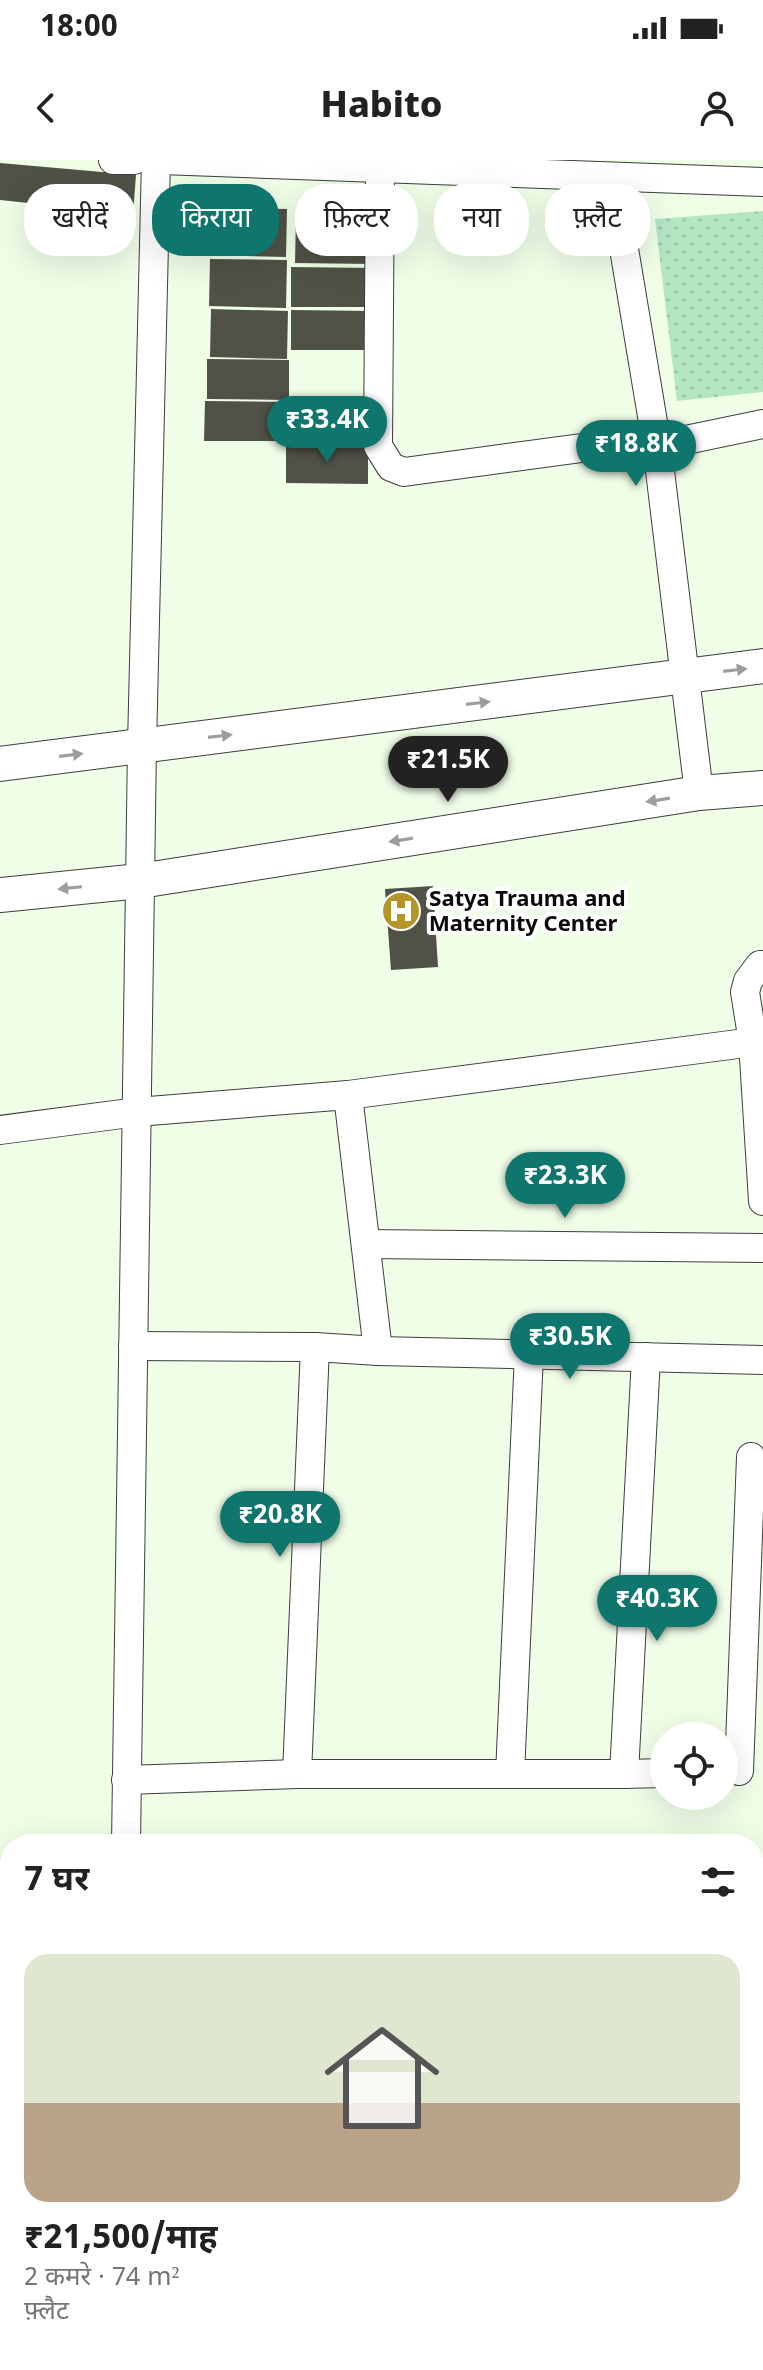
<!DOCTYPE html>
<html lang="hi">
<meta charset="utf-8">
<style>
:root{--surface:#fff;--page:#f6f6f6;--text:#222;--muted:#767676;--line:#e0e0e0;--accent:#0f766e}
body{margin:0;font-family:Georgia,"Noto Sans Devanagari",serif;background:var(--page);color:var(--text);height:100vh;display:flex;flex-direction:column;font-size:30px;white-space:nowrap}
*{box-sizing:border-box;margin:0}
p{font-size:26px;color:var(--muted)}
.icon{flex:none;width:44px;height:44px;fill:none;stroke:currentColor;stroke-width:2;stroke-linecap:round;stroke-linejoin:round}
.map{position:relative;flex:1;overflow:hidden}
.drawer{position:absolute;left:0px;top:1674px;width:764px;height:536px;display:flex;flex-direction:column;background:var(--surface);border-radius:32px 32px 0 0;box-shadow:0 8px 32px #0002}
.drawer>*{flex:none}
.top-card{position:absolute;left:24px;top:24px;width:716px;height:72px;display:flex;gap:16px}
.controls{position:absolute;left:650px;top:1562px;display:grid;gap:16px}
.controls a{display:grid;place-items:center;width:88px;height:88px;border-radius:50%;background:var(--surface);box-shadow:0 8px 32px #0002;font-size:40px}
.price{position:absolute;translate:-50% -68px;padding:0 18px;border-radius:28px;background:var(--accent);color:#fff;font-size:26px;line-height:52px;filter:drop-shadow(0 2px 4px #0008)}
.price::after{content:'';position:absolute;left:50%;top:48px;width:24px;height:18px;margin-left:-12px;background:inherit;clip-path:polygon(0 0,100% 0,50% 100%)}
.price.current{background:#222;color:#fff}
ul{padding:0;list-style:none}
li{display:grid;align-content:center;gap:16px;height:424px;padding:0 24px}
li+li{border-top:2px solid var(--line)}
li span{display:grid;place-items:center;height:248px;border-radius:24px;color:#555}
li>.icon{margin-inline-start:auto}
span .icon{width:144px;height:144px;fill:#fffc;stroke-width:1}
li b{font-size:34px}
h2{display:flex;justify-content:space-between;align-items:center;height:96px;padding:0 24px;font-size:34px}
.pill{padding:0 28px;border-radius:32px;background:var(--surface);box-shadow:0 8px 32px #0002;font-size:28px;line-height:72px}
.pill.current{background:var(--accent);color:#fff}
.status{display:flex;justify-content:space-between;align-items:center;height:56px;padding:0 40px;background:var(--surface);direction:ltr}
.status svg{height:22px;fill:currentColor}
header{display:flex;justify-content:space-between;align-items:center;height:104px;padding:0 24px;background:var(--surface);font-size:36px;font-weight:800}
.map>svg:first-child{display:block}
</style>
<div class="status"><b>18:00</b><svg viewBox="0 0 49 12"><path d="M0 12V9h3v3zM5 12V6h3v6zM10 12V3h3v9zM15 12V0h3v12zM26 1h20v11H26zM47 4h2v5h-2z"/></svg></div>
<header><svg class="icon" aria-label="back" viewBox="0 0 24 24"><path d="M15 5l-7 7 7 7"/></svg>Habito<svg class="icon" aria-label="person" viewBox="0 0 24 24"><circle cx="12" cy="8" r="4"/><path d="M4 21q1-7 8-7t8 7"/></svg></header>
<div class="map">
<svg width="763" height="2210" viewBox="0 0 763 2210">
<defs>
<pattern id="park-dots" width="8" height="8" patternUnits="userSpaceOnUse" patternTransform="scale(2)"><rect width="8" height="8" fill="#b4e6c4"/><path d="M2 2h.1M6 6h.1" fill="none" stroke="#99c4a7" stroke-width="1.8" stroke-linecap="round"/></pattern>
</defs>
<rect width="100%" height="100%" fill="#f0fee8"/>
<path fill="url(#park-dots)" d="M763 51V232L677 241 655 59Z"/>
<g fill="#505247">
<path d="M0 3 136 15 133 54 0 40Z"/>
<path d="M210 47 287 49 286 97 209 95Z"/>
<path d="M296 55 373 57 372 104 295 103Z"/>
<path d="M210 99 287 100 286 148 209 146Z"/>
<path d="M291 107 373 108V147H291Z"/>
<path d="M211 149 288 151 287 199 210 197Z"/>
<path d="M291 150 373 151V190H291Z"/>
<path d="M207 199 289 200V240L207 239Z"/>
<path d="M205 241 287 242V281H204Z"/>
<path d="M286 284H368V324L286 323Z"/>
<path d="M433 726 438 807 391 810 385 729Z"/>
</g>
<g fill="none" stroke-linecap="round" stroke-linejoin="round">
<defs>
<g id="minor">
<path d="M113 0H134"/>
<path d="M161 0 763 22"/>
<path d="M380 8 378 286 391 307 404 312 656 278"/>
<path d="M612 17 657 286 699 633"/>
<path d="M657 286 763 264"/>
<path d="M763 805H760L748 821 745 832 753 882 763 1041"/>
<path d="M348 935 753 882"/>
<path d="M0 970 137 952 348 935 378 1191 315 1187 133 1186"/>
<path d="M366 1084 763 1088"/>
<path d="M378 1191 763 1200"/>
<path d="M739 1611 751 1297"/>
<path d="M297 1614 315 1187"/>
<path d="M510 1614H624L646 1197"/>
<path d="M624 1614 664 1613"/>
<path d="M126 1620 297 1614H510L529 1194"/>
<path d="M126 1684 142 586 156 0"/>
<path d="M0 1825H10"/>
<path d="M754 1857 757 1772"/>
<path d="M754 1950 763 1949"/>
<path d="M752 2200 753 2210"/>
<path d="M0 2208 2 2210"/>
<path d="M119 2210V2200"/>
<path d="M314 2210V2200"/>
<path d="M422 2210 651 2208"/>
</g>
<g id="tertiary">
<path d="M0 604 763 506"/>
<path d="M0 735 140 721 699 633 763 628"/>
</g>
</defs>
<use href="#minor" stroke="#3d3d3d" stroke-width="30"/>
<use href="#tertiary" stroke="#3d3d3d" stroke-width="36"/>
<use href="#minor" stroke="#fff" stroke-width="28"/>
<use href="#tertiary" stroke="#fff" stroke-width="34"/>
</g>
<defs><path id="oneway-solid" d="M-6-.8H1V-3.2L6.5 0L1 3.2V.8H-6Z" transform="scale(2)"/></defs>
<g fill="#9d9d9d">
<use href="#oneway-solid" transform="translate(735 510) rotate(-7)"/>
<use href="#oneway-solid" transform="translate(478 543) rotate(-7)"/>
<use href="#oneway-solid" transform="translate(220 576) rotate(-7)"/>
<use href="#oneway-solid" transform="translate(71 595) rotate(-7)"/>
<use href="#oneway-solid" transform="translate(658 640) rotate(171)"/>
<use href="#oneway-solid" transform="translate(401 680) rotate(171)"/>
<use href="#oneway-solid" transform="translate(70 728) rotate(174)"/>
</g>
<defs>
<symbol id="hospital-disc" viewBox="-11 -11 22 22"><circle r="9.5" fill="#b49528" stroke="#fff"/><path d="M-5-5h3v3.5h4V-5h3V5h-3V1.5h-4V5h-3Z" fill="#fff"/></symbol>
</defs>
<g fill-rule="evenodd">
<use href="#hospital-disc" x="379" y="729" width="44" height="44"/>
</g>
<g text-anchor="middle" stroke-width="8" stroke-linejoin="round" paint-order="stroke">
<g font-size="22" font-weight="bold" fill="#0a0a0a" stroke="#fff" text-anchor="start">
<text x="429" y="746">Satya Trauma and<tspan x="429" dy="25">Maternity Center</tspan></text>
</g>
</g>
</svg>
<div class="controls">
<a><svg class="icon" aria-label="locate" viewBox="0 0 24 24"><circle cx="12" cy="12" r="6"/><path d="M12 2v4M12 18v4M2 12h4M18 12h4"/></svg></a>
</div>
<b class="price" style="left:327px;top:304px">₹33.4K</b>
<b class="price" style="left:636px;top:328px">₹18.8K</b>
<b class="price current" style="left:448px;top:644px">₹21.5K</b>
<b class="price" style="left:565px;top:1060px">₹23.3K</b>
<b class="price" style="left:570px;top:1221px">₹30.5K</b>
<b class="price" style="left:280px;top:1399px">₹20.8K</b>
<b class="price" style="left:657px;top:1483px">₹40.3K</b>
<div class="top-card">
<a class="pill">खरीदें</a>
<a class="pill current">किराया</a>
<a class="pill">फ़िल्टर</a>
<a class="pill">नया</a>
<a class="pill">फ़्लैट</a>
</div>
<section class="drawer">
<h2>7 घर<svg class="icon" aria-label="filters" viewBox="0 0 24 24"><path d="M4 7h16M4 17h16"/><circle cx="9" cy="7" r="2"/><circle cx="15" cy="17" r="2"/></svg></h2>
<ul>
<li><span style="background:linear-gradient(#dfe7d0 60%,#b9a48a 0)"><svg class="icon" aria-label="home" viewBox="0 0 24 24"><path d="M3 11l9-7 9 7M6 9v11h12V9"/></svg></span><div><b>₹21,500/माह</b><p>2 कमरे · 74 m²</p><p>फ़्लैट</p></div></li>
</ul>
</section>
</div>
